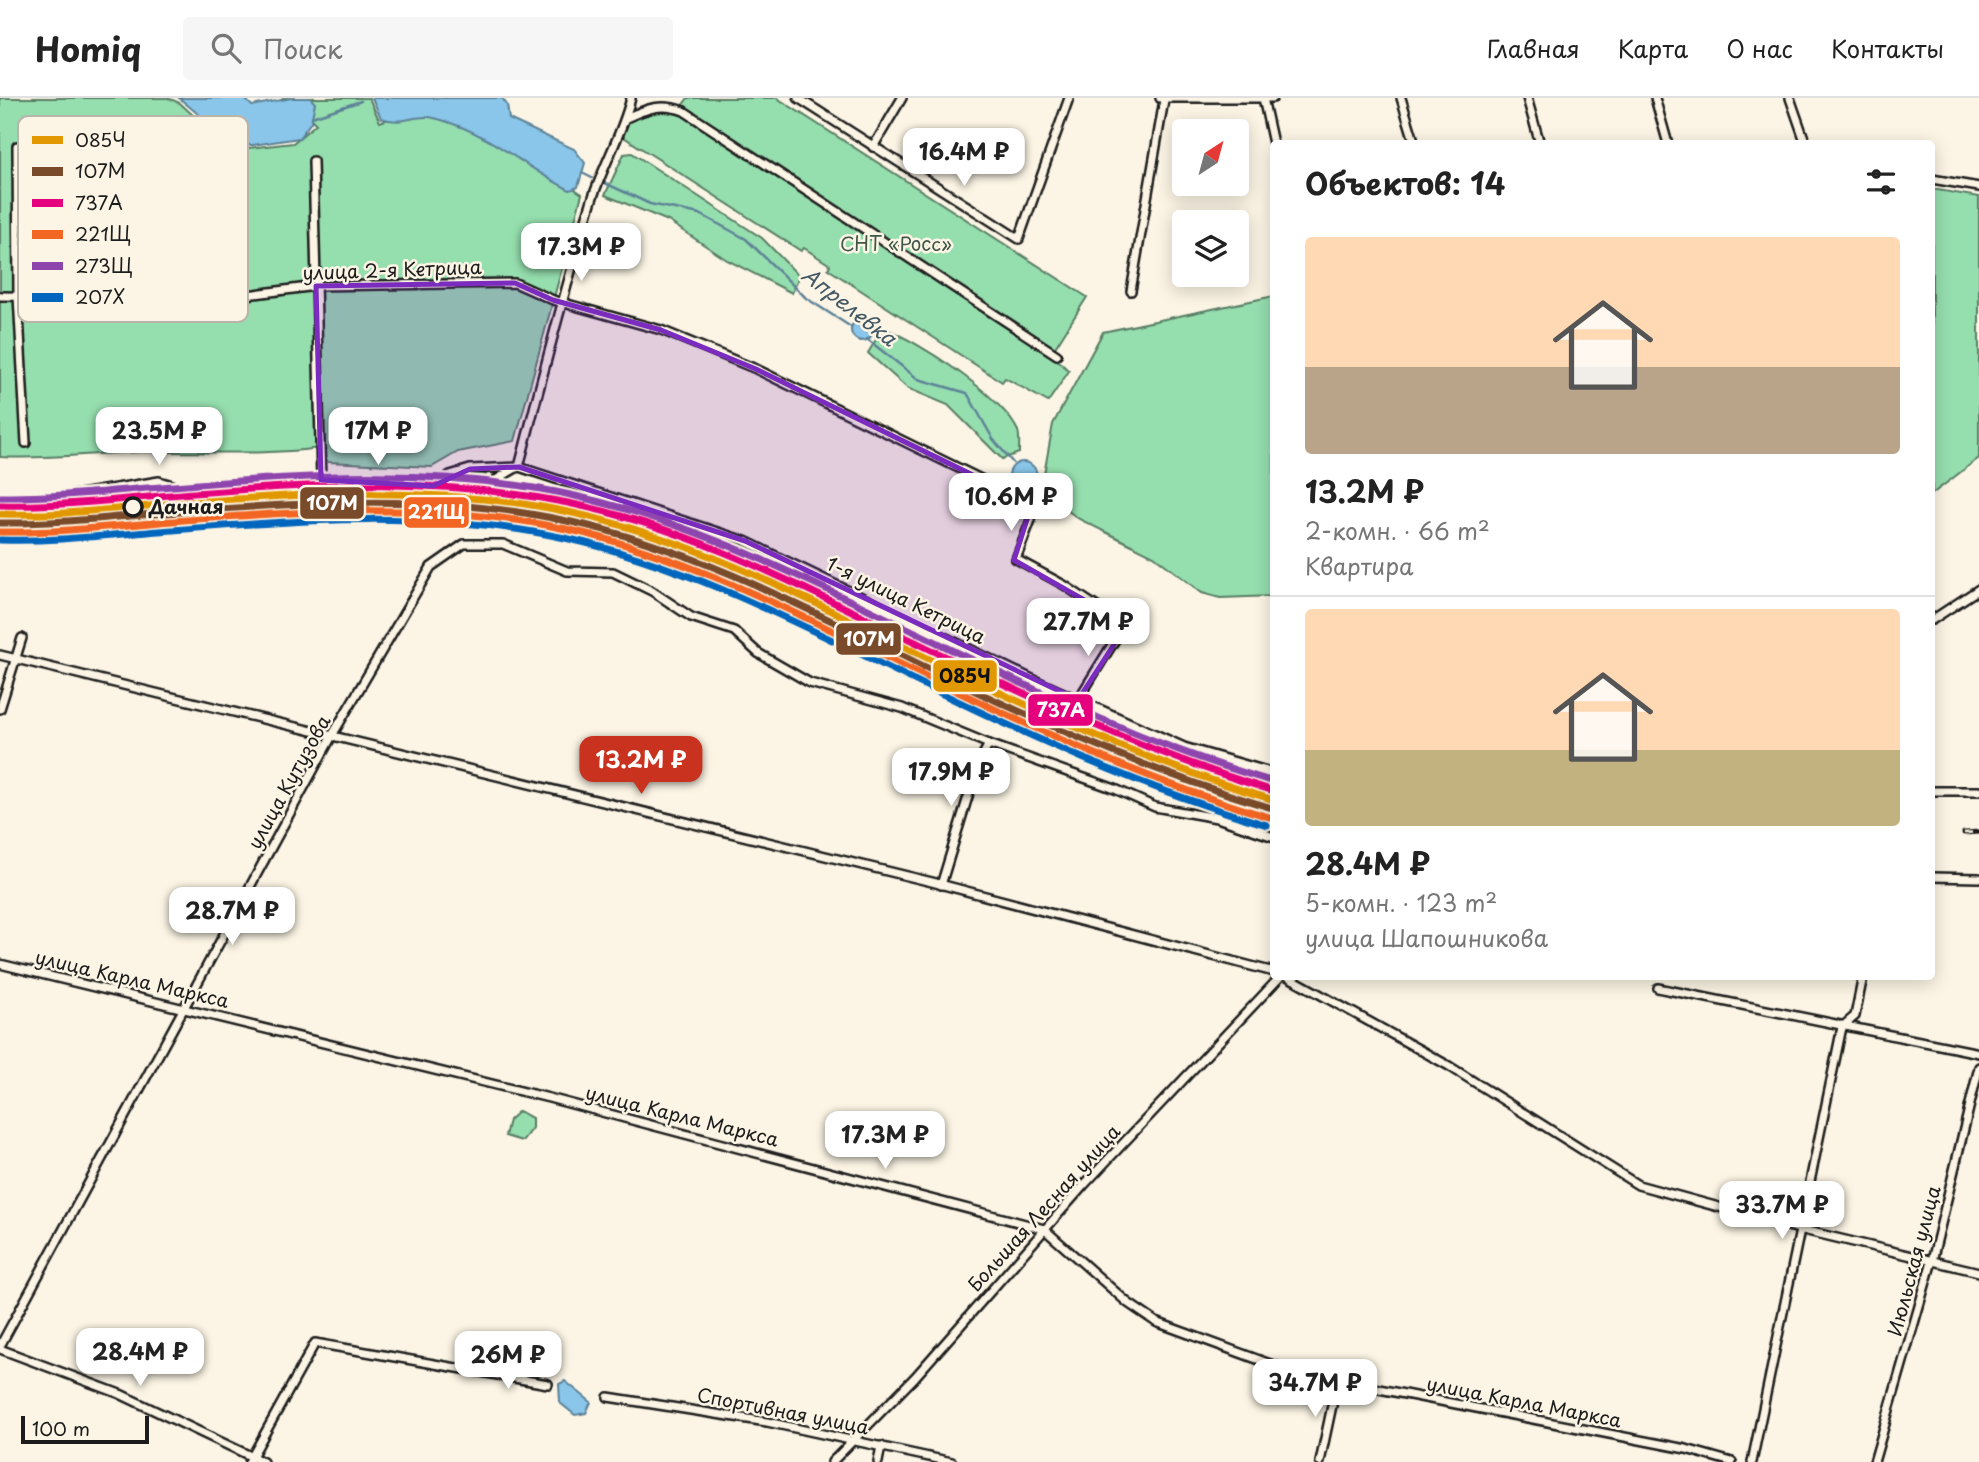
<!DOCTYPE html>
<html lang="ru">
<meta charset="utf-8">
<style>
:root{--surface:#fff;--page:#f6f6f6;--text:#222;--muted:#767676;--line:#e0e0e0;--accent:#c8321e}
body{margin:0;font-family:"Playpen Sans",sans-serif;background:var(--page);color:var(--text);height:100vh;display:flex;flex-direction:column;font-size:26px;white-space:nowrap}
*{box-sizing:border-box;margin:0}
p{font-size:23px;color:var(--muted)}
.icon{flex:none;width:38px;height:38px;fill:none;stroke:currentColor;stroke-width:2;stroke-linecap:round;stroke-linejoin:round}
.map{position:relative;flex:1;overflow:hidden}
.side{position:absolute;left:1270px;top:42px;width:665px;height:840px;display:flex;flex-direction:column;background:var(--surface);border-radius:7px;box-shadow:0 4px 18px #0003}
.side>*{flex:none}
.needle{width:46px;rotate:36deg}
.controls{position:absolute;left:1172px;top:21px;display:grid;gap:14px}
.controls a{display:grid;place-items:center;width:77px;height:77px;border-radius:7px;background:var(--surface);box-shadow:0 4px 18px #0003;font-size:35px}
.scale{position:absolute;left:21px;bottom:18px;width:128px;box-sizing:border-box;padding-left:7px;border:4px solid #1c1c1c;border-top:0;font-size:19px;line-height:24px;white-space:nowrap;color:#1c1c1c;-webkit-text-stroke:5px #fcf5e5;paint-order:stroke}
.price{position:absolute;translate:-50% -60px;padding:0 16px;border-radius:14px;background:#fff;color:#222;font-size:23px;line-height:46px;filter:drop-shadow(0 2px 4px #0008)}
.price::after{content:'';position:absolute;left:50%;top:42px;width:21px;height:16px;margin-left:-10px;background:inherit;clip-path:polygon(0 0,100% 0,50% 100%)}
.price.active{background:var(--accent);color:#fff}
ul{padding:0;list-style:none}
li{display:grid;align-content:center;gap:14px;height:371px;padding:0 35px}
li+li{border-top:2px solid var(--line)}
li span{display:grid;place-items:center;height:217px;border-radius:7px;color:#555}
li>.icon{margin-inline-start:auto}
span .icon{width:126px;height:126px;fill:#fffc;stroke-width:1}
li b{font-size:30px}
h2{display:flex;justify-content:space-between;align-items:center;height:84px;padding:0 35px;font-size:30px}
header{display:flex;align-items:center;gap:42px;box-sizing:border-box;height:98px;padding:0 35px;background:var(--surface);border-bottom:2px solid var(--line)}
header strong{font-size:33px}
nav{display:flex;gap:38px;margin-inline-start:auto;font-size:24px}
.search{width:490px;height:63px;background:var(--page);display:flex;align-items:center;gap:18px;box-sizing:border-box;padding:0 24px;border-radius:7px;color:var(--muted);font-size:26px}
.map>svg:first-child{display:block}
</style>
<header>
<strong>Homiq</strong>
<div class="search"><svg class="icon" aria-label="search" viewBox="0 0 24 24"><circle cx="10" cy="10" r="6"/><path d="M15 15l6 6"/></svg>Поиск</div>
<nav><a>Главная</a><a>Карта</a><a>О нас</a><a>Контакты</a></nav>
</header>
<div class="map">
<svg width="1979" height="1364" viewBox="0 0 1979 1364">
<rect width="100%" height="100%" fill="#fcf5e5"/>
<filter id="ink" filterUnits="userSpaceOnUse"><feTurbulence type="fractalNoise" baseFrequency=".0143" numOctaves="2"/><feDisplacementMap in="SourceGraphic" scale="14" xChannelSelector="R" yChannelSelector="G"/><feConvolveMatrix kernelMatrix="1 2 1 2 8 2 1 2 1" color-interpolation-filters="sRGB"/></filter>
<g filter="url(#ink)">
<g fill="#95deae" stroke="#587d65" stroke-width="2">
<path d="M0 0H168L180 5 227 49 239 51 293 45 316 26 299 8 282 0H369L380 24 420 10 483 31 582 96 515 343 458 354 432 369 328 364 320 350C259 358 199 353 138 354 92 355 47 362 0 359Z"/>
<path d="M688 0H777L1087 199 1051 256 1069 273 1048 304 1005 280 1002 284 828 171 830 167 804 150 801 153 616 34C640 6 643 0 681 9Z"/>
<path d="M632 55 762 140 799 178 792 195 727 162 668 123 605 97 624 56Z"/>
<path d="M1932 91 1979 99V360L1932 396Z"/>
<path d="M1274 198V498L1220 500 1202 495 1154 458 1079 421 1041 393 1053 326 1103 234Z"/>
<path d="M883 230C919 243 1002 298 1018 333 1020 339 1019 348 1019 355L1002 361 948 307 907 290 868 255Z"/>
<path d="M478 373 486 377 483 383 472 385 456 380 462 375Z"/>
<path d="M519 1013 532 1020V1030L522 1043 505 1038 509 1022Z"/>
</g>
<g fill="#89c6e9" stroke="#5d8297" stroke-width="2">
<path d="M179 0H244L252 8 291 0H310L315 5 311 24 299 40 253 47 234 46Z"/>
<path d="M372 0H502L507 7 509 21 574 51 585 65 578 89 570 92C531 73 497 42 456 27 448 24 437 20 429 19 410 18 402 27 381 20Z"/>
<circle cx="862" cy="232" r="11"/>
<circle cx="1023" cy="378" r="14"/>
<path d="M565 1283 591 1304 586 1315 575 1317 560 1305 559 1286Z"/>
</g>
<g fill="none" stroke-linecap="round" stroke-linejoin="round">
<g stroke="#5d8297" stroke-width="2.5">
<path d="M312 19 361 3"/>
<path d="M582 75 592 80"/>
<path d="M605 85 650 106 700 116 746 141 806 200 851 229"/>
<path d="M867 241 918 281 967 295 993 341 1013 365"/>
</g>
<defs>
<g id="street">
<path d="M798 0 1019 141 1069 0"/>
<path d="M1160 0H1273"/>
<path d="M1263 0 1274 50"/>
<path d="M1401 0 1415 46"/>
<path d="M1527 0 1540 46"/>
<path d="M1655 0 1668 46"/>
<path d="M1790 0 1806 46"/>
<path d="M626 20C648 10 661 5 684 13L1057 257"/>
<path d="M17 48 18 198 26 345"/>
<path d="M873 49 902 0"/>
<path d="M313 63 321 382"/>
<path d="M1932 81 1979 89"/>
<path d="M1131 193 1164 2"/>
<path d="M0 198 216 201 316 188 515 185 553 202 661 232 756 271 1032 406 1031 422 1016 461 1064 487 1124 527 1078 602"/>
<path d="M519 369C542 280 564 192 591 105 602 69 622 37 631 0"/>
<path d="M433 388 450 377 470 371 519 369 745 443 1028 579 1184 649 1274 675"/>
<path d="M0 403 61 399 159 383 182 390 321 382 463 390 494 383 516 370"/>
<path d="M1932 522 1979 491"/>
<path d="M0 557 932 784 1274 874"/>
<path d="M0 611 22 540"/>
<path d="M1932 693H1979"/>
<path d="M1932 779 1979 780"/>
<path d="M941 787 978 666 989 646"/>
<path d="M0 866 549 1000 1044 1131 1128 1205 1156 1224 1292 1274 1686 1351 1732 1364"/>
<path d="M1287 878 1449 968 1638 1087 1799 1131 1979 1174"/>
<path d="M1658 890 1979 955"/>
<path d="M0 1248 333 636 431 469 464 446H503L567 473 613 474 652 493 691 519 734 533 758 555 810 585 902 610 989 646 1115 691 1155 709 1217 720 1274 739"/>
<path d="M0 1251 120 1296 263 1364"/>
<path d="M608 1299 767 1324 952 1364"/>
<path d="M249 1364 315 1245 548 1286"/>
<path d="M832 1364 915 1279 1084 1087 1281 878"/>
<path d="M878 1364 881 1348"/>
<path d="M1320 1364 1337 1284"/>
<path d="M1752 1364 1842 929 1855 918 1863 878"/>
<path d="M1874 1364 1932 1163 1979 969"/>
</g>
</defs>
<use href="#street" stroke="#1c1c1c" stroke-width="12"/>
<use href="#street" stroke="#fcf5e5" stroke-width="7"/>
<defs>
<path id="rail" d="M1964 735 1979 734"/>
</defs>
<use href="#rail" stroke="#1c1c1c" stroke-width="5"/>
<use href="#rail" stroke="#fcf5e5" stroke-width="2.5" stroke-dasharray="8" stroke-linecap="butt"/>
<defs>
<path id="rail-1" d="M0 416C60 418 120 410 181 405 310 395 440 387 568 414 692 440 808 501 921 557 1036 613 1151 666 1274 702"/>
<path id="rail-2" d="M0 425C60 426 120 418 180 414 309 404 439 395 567 423 691 449 806 510 919 566 1034 622 1149 674 1272 710"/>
<path id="rail-3" d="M0 407C65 409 130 400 194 395 319 385 444 380 568 405 688 429 800 488 909 541 1029 599 1147 655 1274 693"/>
<path id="rail-4" d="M0 434C58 435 115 428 173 423 304 413 436 403 566 431 689 458 804 519 917 574 1032 630 1146 683 1269 719"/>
<path id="rail-5" d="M1 399C59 400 116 392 174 388 307 377 443 368 575 398 701 426 818 487 934 543 1045 598 1155 649 1274 684"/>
<path id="rail-6" d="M0 442C58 444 115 436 173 432 303 421 436 412 565 440 688 467 803 528 916 583 1030 639 1144 691 1267 727"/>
</defs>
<use href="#rail-1" stroke="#fcf5e5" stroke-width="12"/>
<use href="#rail-2" stroke="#fcf5e5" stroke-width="12"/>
<use href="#rail-3" stroke="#fcf5e5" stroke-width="12"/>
<use href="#rail-4" stroke="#fcf5e5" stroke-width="12"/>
<use href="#rail-5" stroke="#fcf5e5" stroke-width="12"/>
<use href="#rail-6" stroke="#fcf5e5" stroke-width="12"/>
<use href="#rail-1" stroke="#e19803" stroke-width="7"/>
<use href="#rail-2" stroke="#7a4b2a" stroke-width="7"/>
<use href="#rail-3" stroke="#e5007d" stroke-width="7"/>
<use href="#rail-4" stroke="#f26522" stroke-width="7"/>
<use href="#rail-5" stroke="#8e44ad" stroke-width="7"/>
<use href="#rail-6" stroke="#0065bd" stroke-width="7"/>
</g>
</g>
<path fill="#7b2cbf" fill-opacity="0.2" stroke="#7b2cbf" stroke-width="5" stroke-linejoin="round" d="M515 185 553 202 661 232 756 271 1032 406 1014 462 1121 523 1124 531 1078 602 745 443 519 369 470 371 433 388 321 382 316 188Z"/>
<circle fill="#fcf5e5" stroke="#1c1c1c" stroke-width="3.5" cx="133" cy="409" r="9"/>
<g text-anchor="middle" stroke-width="5" stroke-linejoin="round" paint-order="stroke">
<g font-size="19" fill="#405648" stroke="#fcf5e5">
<text x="896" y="153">СНТ «Росс»</text>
</g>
<g font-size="19" fill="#1c1c1c" stroke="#fcf5e5">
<text transform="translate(392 172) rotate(-2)" y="7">улица 2-я Кетрица</text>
<text transform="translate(906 502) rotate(26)" y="7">1-я улица Кетрица</text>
<text transform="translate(289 684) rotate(-61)" y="7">улица Кутузова</text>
<text transform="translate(132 881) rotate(13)" y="7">улица Карла Маркса</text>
<text transform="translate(682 1018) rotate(14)" y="7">улица Карла Маркса</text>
<text transform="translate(1044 1110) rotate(-48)" y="7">Большая Лесная улица</text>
<text transform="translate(1914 1163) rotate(-75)" y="7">Июльская улица</text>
<text transform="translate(1524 1304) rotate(11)" y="7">улица Карла Маркса</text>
<text transform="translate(783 1313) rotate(11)" y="7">Спортивная улица</text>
</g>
<g font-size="19" font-weight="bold" fill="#1c1c1c" stroke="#fcf5e5" text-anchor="start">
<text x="149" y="416">Дачная</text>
</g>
<g font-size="21" font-style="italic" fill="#425864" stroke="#fcf5e5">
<text transform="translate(849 209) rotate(38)" y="7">Апрелевка</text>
</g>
</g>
<rect x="18" y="18" width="230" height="206" rx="10" fill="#fcf5e5" stroke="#b9b4a9" stroke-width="2"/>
<rect x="32" y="38" width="31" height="8" fill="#e19803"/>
<rect x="32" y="69" width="31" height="9" fill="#7a4b2a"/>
<rect x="32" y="101" width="31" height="8" fill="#e5007d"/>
<rect x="32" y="132" width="31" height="9" fill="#f26522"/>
<rect x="32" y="164" width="31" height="8" fill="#8e44ad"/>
<rect x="32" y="195" width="31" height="9" fill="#0065bd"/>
<g font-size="19" fill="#1c1c1c">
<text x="75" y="49">085Ч</text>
<text x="75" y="80">107М</text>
<text x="75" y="112">737А</text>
<text x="75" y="143">221Щ</text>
<text x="75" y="175">273Щ</text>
<text x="75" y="206">207Х</text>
</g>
<g stroke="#fcf5e5" stroke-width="2.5">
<rect x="299" y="388" width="66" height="34" rx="7" fill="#7a4b2a"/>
<rect x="403" y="398" width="67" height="33" rx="7" fill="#f26522"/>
<rect x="835" y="524" width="67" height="34" rx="7" fill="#7a4b2a"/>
<rect x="932" y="561" width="66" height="34" rx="7" fill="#e19803"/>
<rect x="1027" y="595" width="67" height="34" rx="7" fill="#e5007d"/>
</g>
<g font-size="19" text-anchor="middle" font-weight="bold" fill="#fff">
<text x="332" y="412">107М</text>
<text x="436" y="421">221Щ</text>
<text x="869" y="548">107М</text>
<text x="1061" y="619">737А</text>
</g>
<g font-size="19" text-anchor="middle" font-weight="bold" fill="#111">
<text x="965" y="585">085Ч</text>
</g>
</svg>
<div class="controls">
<a><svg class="needle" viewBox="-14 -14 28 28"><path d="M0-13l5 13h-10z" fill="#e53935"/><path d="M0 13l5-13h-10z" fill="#767676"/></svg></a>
<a><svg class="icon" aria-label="layers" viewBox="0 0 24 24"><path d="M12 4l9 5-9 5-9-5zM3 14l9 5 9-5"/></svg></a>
</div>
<div class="scale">100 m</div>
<b class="price" style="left:964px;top:90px">16.4M ₽</b>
<b class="price" style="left:581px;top:185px">17.3M ₽</b>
<b class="price" style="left:159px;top:369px">23.5M ₽</b>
<b class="price" style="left:378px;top:369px">17M ₽</b>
<b class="price" style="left:1011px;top:435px">10.6M ₽</b>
<b class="price" style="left:1088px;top:560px">27.7M ₽</b>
<b class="price active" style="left:641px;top:698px">13.2M ₽</b>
<b class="price" style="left:951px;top:710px">17.9M ₽</b>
<b class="price" style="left:232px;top:849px">28.7M ₽</b>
<b class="price" style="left:885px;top:1073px">17.3M ₽</b>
<b class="price" style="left:1782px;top:1143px">33.7M ₽</b>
<b class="price" style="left:140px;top:1290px">28.4M ₽</b>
<b class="price" style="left:508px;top:1293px">26M ₽</b>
<b class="price" style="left:1315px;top:1321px">34.7M ₽</b>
<section class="side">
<h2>Объектов: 14<svg class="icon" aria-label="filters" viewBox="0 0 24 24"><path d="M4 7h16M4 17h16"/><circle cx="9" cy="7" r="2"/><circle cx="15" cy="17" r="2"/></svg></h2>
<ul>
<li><span style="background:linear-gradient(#ffd9b3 60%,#b9a48a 0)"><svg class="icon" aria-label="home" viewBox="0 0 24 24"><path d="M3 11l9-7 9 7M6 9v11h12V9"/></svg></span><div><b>13.2M ₽</b><p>2-комн. · 66 m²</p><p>Квартира</p></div></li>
<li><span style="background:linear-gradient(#ffd9b3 65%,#c2b280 0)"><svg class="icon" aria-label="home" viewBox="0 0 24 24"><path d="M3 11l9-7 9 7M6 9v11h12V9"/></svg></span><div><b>28.4M ₽</b><p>5-комн. · 123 m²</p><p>улица Шапошникова</p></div></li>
</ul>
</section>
</div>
